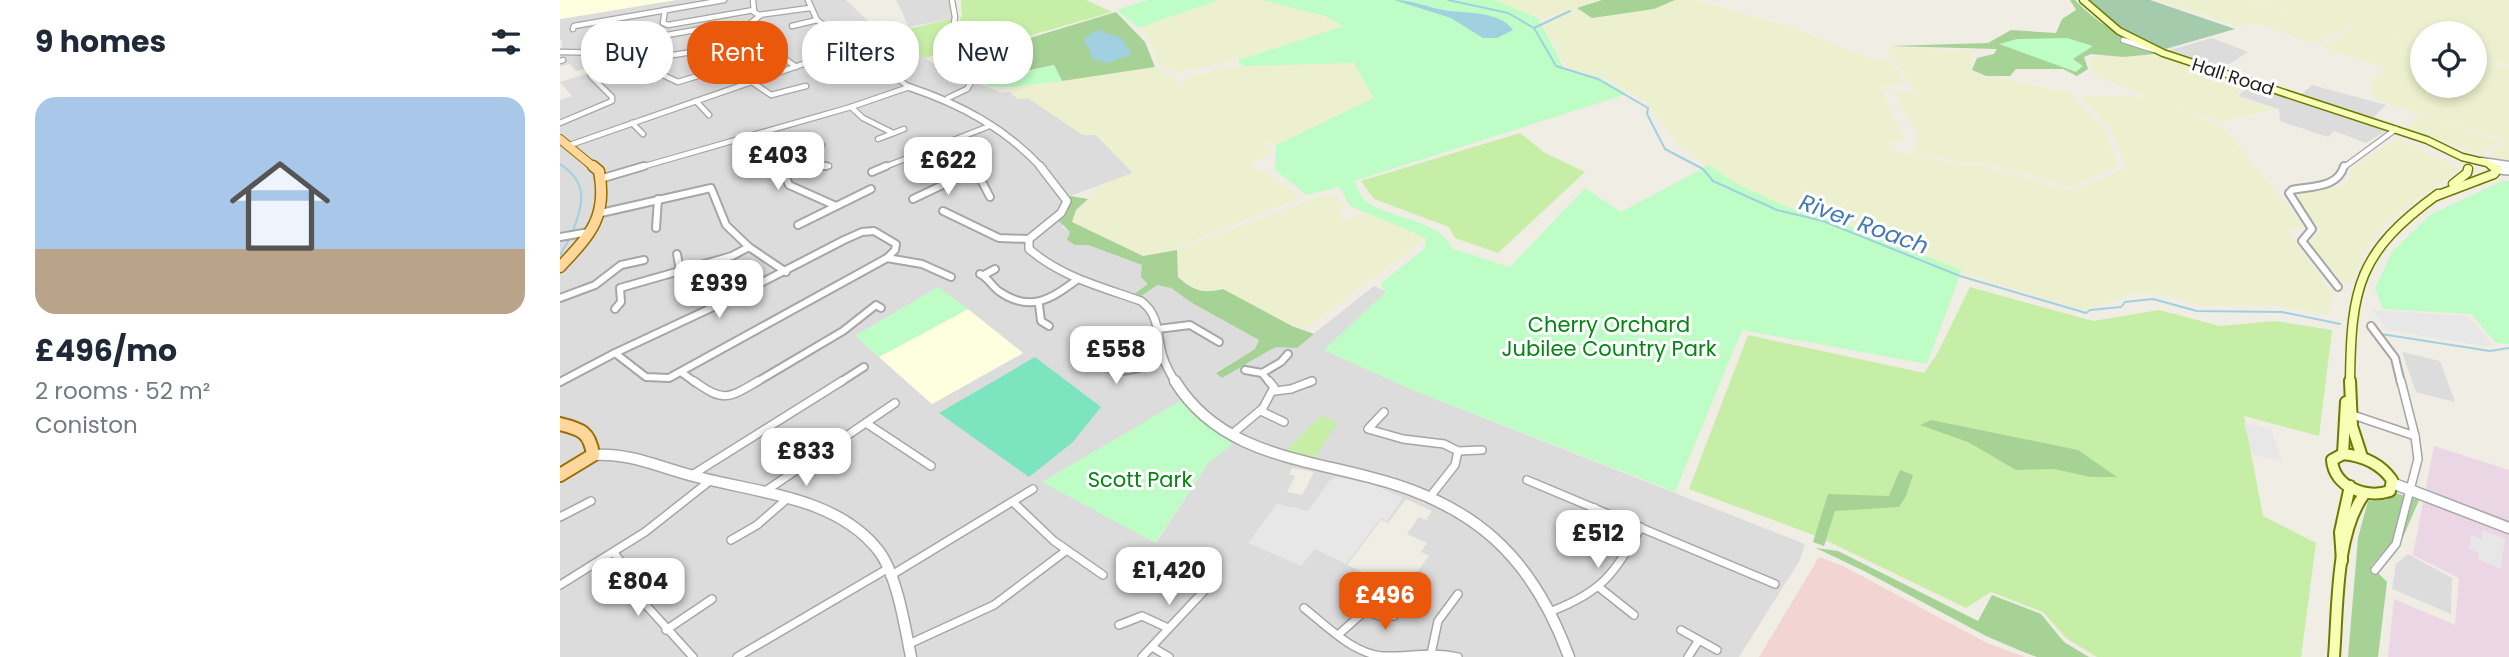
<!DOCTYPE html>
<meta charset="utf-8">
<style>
:root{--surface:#fff;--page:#f2f2f3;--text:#1f2937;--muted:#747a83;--accent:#ea580c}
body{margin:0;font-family:Poppins,sans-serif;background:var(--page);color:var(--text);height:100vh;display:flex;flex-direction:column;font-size:26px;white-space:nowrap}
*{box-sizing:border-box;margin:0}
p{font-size:23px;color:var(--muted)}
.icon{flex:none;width:38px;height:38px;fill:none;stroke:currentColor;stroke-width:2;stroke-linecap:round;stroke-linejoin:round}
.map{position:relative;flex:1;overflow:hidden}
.panel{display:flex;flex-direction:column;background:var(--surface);width:560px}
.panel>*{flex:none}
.top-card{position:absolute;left:21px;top:21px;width:665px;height:63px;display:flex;gap:14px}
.tools{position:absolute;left:1850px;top:21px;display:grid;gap:14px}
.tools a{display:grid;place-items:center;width:77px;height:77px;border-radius:50%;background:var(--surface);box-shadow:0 4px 10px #0003;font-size:35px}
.price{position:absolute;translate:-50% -60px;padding:0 16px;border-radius:14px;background:#fff;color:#222;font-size:23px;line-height:46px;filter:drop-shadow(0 2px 4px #0008)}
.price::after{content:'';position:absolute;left:50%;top:42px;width:21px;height:16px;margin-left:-10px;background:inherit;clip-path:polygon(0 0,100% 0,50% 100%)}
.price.current{background:var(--accent);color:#fff}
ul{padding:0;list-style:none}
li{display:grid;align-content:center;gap:14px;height:371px;padding:0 35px}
li span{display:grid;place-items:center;height:217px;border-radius:21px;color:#555}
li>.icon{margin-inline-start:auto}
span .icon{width:126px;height:126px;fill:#fffc;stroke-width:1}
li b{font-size:30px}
h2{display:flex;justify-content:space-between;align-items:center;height:84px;padding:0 35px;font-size:30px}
.tag{padding:0 24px;border-radius:28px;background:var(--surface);box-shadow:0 4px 10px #0003;font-size:24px;line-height:63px}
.tag.current{background:var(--accent);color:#fff}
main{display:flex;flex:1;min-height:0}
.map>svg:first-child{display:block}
</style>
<main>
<section class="panel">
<h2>9 homes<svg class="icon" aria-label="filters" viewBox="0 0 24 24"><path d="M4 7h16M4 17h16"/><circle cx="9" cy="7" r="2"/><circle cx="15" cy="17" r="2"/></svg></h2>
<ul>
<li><span style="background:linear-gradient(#a9c7e8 70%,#b9a48a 0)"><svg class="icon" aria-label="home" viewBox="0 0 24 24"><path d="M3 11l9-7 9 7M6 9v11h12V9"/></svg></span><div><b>£496/mo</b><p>2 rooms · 52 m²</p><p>Coniston</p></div></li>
</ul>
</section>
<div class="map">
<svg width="1949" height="657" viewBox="0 0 1949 657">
<rect width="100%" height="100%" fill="#f0ede4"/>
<g fill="#dddcdc" fill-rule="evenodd">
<path d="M116 0H286L320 32 387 71 442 93 450 92 458 99 468 98 523 135H536L573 173 510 196 502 227 510 232 515 245H528L582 265 597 285 611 288 632 303 699 340 695 349 656 372 662 378 710 350 717 347H737L814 286 827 292 764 350 855 391 1245 544 1240 560 1179 657H0V100L12 96 0 82 45 68 41 64 16 71 10 64 0 66 2 40H0V16L1 19ZM378 287 463 353 372 404 295 336ZM622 401 656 432 673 443 648 463 596 543 483 482ZM732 468 754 472 742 495 727 492 735 476 729 474ZM843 498 821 518 755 549 734 507 748 512ZM846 499 872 511 866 520 859 517 847 534 867 543 861 552 869 556 843 590 787 565 821 520 828 523Z"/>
<path d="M336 0H390L393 18 349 27Z"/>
<path d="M1652 38 1688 52 1660 70 1606 51Z"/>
<path d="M1690 85 1735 100 1752 85 1826 105 1809 122 1829 129 1806 143 1774 131 1768 137 1720 121 1719 109 1678 96Z"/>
<path d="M1842 352 1880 361 1895 402 1856 392Z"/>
<path d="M1848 554 1892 578 1891 614 1832 589 1836 564Z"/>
</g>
<path fill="#f2d5d2" d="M1259 557 1283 566 1427 643 1465 657H1199Z"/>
<path fill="#ead6e5" d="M1874 446 1949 470V657H1828L1834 599 1895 625 1899 578 1853 555Z"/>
<g fill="#feffde">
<path d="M0 0H116L0 19Z"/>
<path d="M408 309 463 353 372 404 319 357Z"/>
</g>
<g fill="#edf0ce">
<path d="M659 0H702L765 16 785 26 678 60 614 73 600 64 588 37 579 28Z"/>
<path d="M912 0H1040L1016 8 1032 18 1094 9 1115 0H1136L1227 26 1312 59 1332 63 1345 82 1320 88 1345 140 1328 144 1332 150 1401 165 1424 166 1513 191 1566 168 1551 129 1520 96 1591 97 1533 75 1530 59 1538 56 1564 58 1595 55 1687 85 1676 96 1715 109 1661 122 1611 105 1654 123 1667 132 1744 226 1727 230 1772 294 1769 315 1715 305 1642 306 1609 296 1576 293 1524 310 1398 272 1355 251 1271 220 1229 209 1171 183 1118 145 1086 101 1043 77 1008 68 983 24 1015 8 983 19 937 2Z"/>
<path d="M1598 0H1681L1791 27 1752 44 1700 24 1678 26Z"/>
<path d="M1686 0H1949V65L1915 57 1914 33H1862V45Z"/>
<path d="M1794 28 1862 46V86H1914L1915 59 1949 67V161L1927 155 1947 141 1816 100 1810 88 1815 78 1827 68 1761 47Z"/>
<path d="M1329 47 1412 51 1410 71 1426 78H1440L1510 93 1543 128 1558 166 1510 187 1425 163 1400 162 1352 152 1359 137 1334 93 1355 91 1327 50Z"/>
<path d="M424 53 431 60 443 57 456 73 425 82 415 81 421 71 404 58Z"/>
<path d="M794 63 815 98 716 145 700 141 713 151 692 163V168L710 175 741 197 602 253 583 256 512 222 516 210 539 186 573 173 536 135H523L468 98 458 99 450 92 451 87 595 67 622 84 634 75 682 66Z"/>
<path d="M1859 114 1941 141 1920 154 1846 129Z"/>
<path d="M1838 138 1899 169 1827 222 1804 251 1792 284 1781 281 1750 244 1761 230 1737 201 1738 192 1785 186 1792 177 1790 170Z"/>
<path d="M764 195 779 198 785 207 778 214 782 219 809 214 866 238 745 329 646 294 627 285 618 277 617 250Z"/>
</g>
<g fill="#c7eea6">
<path d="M401 0H526L552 12 458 39 398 25 402 15Z"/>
<path d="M393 18 388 50 365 58 324 35Z"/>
<path d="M960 133 985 153 1025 172 938 253 895 238 889 227 814 199 801 181Z"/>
<path d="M1410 287 1533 321 1599 310 1660 326 1715 321 1772 330 1759 436 1684 416 1703 516 1756 543 1741 657H1537L1506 638 1483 612 1431 592 1406 608 1259 537 1129 489 1188 335 1364 373 1377 354Z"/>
<path d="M761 416 778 422 753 461 723 453Z"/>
</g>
<g fill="#a6d296">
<path d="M1042 0H1115L1094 9 1032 18 1017 8Z"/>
<path d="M1510 0H1515C1537 24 1566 38 1595 54L1563 57 1531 54 1524 57 1528 69 1517 76 1503 69H1456L1450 76H1426L1412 70 1417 58 1434 54 1437 49 1329 46 1428 43 1451 30 1496 33 1502 19 1516 10Z"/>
<path d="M556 12 585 42 595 67 502 81 494 65 456 73 443 57 471 48 463 40Z"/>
<path d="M510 196 528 199 516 210 512 222 583 256 617 250 618 277C634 291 642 294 663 289L732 326 754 334 737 348 717 347 710 350 662 378 656 373 695 349 699 340 632 303 611 288 597 285 580 297 574 294 588 284 581 277 582 265 528 245H515L507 240 510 232 498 220 506 212Z"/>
<path d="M1371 420 1518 450 1557 477H1531L1494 469 1456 470 1408 442 1360 425Z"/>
<path d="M1340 470 1353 475 1346 496 1339 507 1275 511 1264 546 1253 542 1268 494 1329 496Z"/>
<path d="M1835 493 1859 500 1841 542 1831 543 1811 566 1827 582 1818 657H1788L1798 538 1808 501 1826 500Z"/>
<path d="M1256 548 1278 551 1418 621 1432 595 1481 614 1504 642 1529 657H1477L1461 651 1426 636 1306 572Z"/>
</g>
<path fill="#a4cbab" d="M1527 0H1590L1675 29 1602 50 1552 23Z"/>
<g fill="#befdc5">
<path d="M587 0H659L579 28 557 10Z"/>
<path d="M702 0H934L978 18 1004 68 1040 78 1067 94 794 181C797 188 802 199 808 203 833 219 880 220 893 249L950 267 1025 188 1061 212 1149 165 1173 182 1230 208 1275 220 1402 270 1367 364 1182 330 1115 492 855 391 764 350 826 292 820 284 865 248 866 238 790 206 779 187 747 195 715 170 716 145 814 98 794 63 682 66 678 60 784 26 765 16Z"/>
<path d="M398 25 458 39 400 54 393 47Z"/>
<path d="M1507 38 1533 46 1513 59 1523 66 1516 72 1439 44 1457 39Z"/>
<path d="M494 65 502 81 451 87H427L425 82Z"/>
<path d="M1942 181H1949V344L1936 343 1911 314 1823 309 1815 288 1832 252 1870 215Z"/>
<path d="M378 287 408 309 319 357 295 336Z"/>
<path d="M622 400 656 432 674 443 648 463 595 543 482 482Z"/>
</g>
<path fill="#7ce5c0" d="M475 357 541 407 513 442 469 477 379 413Z"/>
<g fill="#e7e7e7">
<path d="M1812 310 1907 316 1933 345 1924 346 1828 330Z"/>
<path d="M1684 423 1711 429 1722 461 1693 455Z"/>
<path d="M776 477 812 484 843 498 827 521 821 518 786 564 755 549 741 566 688 543 717 504 748 511 769 481Z"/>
<path d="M1922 530 1945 539 1941 569 1918 559 1919 553 1909 549 1911 535 1922 539Z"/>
</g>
<g fill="#a1d0e1">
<path d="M834 0C853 0 866 7 884 10 905 14 939 10 953 30L937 38H923L891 18Z"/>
<path d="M538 30 561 38 572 54 548 63 531 58 530 50 525 44 524 38Z"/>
</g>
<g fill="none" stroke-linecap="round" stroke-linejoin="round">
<g stroke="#a1d0e1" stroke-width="2">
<path d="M888 0 948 13 974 28 996 66 1038 79 1088 108 1087 114 1105 149 1143 169 1153 181 1217 210 1263 221 1400 276 1526 313 1530 310 1561 307 1565 302 1593 299 1637 311 1722 312 1780 324"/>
<path d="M974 28 1010 11"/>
<path d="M0 164C29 183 23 202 13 231"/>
<path d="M0 255 11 236"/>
<path d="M1821 334 1930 351 1949 348"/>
</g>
<defs>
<g id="minor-far2">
<path d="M193 0 194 12 199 15 250 8"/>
<path d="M248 0 257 20 349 87"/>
<path d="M105 10 103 23 108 25 194 10"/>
<path d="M201 15 183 29 206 47"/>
<path d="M232 26 257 20"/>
<path d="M13 29 14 26 164 0"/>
<path d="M107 35 158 26"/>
<path d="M1563 40 1594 50"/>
<path d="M0 52 56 53 73 49"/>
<path d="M45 52 61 43"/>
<path d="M224 58 236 67"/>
<path d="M0 61 3 60"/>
<path d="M167 67 118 82 86 67 100 57 145 50 190 82"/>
<path d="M192 82 211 95 246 86"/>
<path d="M388 98 407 89 417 72 390 47 395 17 392 0"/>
<path d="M136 101 149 115"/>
<path d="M291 107 303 118 333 133"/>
<path d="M0 123 52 101V97L31 76"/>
<path d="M72 123 83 134"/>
<path d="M205 132 221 168"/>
<path d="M318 139 344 129"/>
<path d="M7 146 292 47"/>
<path d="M379 146 408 168"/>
<path d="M253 163 259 167 269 166"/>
<path d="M78 168 291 107 349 87"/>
<path d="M233 168 253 163 256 147 262 145"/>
<path d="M322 168 432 125"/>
<path d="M1783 168 1836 129"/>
</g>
<g id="minor-far1">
<path d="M221 166 229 185 276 206"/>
<path d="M258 166H266"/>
<path d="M406 166 419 176 430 197"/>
<path d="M222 171 240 166"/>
<path d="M312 172 326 166"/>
<path d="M40 179 84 166"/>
<path d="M353 199 412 171"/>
<path d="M383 211 439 238 469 239"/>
<path d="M41 213 151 188 166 225 189 247 226 272"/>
<path d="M238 225 311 189"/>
<path d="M96 228 98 199"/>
<path d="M314 231 336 244 335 250 327 258 109 378 86 377 55 353 164 302 284 240 302 232Z"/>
<path d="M0 237 29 232"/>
<path d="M117 254 120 271"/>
<path d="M327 258 362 264 391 277"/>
<path d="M420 274C429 278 432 287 440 292 471 313 491 299 518 279"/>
<path d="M424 275 435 269"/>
<path d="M1778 287 1742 241 1752 229 1729 193 1732 190C1752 186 1778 188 1784 166"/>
<path d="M0 298 35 285 61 265 84 260"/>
<path d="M479 305 481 321 489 326"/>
<path d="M55 309 61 302 60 288 172 256 189 247"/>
<path d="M1811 326 1835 358 1841 383"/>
<path d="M598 329 630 325 659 342"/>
<path d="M533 349C547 383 577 369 604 359"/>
<path d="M685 370 702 373 721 362 728 354"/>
<path d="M121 372 136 383"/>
<path d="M702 373 710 383"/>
<path d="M0 382 55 353"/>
<path d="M195 383 283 331 316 305 321 308"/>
<path d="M279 383 304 367"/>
<path d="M748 383 752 381"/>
</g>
<g id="minor">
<path d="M134 381C163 402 168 399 198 381"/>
<path d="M715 391 731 389 752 381"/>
<path d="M701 411 724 422"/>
<path d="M824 412 808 429 843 439 884 444 898 451 895 465 869 498"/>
<path d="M1793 415 1855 436 1841 381"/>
<path d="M306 423 371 466"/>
<path d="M671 435 703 408 714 387 709 381"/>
<path d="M898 451 922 450"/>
<path d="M132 475 282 381"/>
<path d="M967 480 1215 584"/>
<path d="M204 492 335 403"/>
<path d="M453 502 494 541 543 575"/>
<path d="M0 517 31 501"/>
<path d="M1015 539 1035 508"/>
<path d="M171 540 197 525 228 498"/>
<path d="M54 553 69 572 85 604 133 657"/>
<path d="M1815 570 1836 544 1858 459 1855 436"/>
<path d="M330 576 473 489"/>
<path d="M0 585 85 532 151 480"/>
<path d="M1040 588 1074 615"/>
<path d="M744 608C767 626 792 653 822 656 848 657 872 651 898 657"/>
<path d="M992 611C1044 591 1054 573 1081 527"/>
<path d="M559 625 582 616 608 628"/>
<path d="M106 630 152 599"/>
<path d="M1121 630 1139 640 1128 657"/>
<path d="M779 634 805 611 822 617 834 616 842 604"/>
<path d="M1139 640 1157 650"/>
<path d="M349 644 434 605 507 550"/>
<path d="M592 647 609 657"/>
<path d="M871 654 878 621 898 594"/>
<path d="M177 657 327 569"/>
<path d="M582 657 657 577"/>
</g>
<g id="tertiary-far2">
<path d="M349 87C400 104 445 128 482 168"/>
<path d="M1922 161 1949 165"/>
</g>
<g id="tertiary-far1">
<path d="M480 166 507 201 501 213 469 239V249C501 277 542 287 581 301 601 316 596 336 603 357 606 366 611 375 616 383"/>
<path d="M1937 170 1949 171"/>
</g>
<g id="tertiary">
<path d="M615 381C658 451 736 458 809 477 914 503 972 556 1009 657"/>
<path d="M33 455C72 452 105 470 142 478 201 493 277 498 318 550 337 574 345 627 351 657"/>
<path d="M1832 483 1949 528"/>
</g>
<path id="secondary-far2" d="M1523 0 1559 31 1603 53 1867 140 1902 157 1927 163 1934 168"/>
<g id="secondary-far1">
<path d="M1893 184 1907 173 1908 169"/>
<path d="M1876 196 1934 174 1937 170 1932 166"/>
<path d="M1790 383C1791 287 1798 252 1878 194"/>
</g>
<g id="secondary">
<path d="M1790 381 1792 426 1802 457"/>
<path d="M1783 454C1803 456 1820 463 1832 480L1830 491C1806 499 1774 487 1772 460Z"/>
<path d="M1783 454 1786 402"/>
<path d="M1782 561 1780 532 1790 486"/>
<path d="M1774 657C1778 608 1775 533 1805 493"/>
</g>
<path id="primary-far2" d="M0 139 35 168"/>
<path id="primary-far1" d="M0 267C30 235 48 217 39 171L33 166"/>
<path id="primary" d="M0 424C21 429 30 432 33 455L0 475"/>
</defs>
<use href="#minor-far2" stroke="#a6a6a6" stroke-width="7"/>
<use href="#minor-far1" stroke="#a6a6a6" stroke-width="10"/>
<use href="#minor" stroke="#a6a6a6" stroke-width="10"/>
<use href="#tertiary-far2" stroke="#a6a6a6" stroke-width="9"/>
<use href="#tertiary-far1" stroke="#a6a6a6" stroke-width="10"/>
<use href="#tertiary" stroke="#a6a6a6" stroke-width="13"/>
<use href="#secondary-far2" stroke="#6a7b00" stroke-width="9"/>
<use href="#secondary-far1" stroke="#6a7b00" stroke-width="11"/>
<use href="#secondary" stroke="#6a7b00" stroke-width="14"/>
<use href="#primary-far2" stroke="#996c00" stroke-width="10"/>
<use href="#primary-far1" stroke="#996c00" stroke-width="13"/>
<use href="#primary" stroke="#996c00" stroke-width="16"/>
<use href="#minor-far2" stroke="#fff" stroke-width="4.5"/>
<use href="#minor-far1" stroke="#fff" stroke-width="6"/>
<use href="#minor" stroke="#fff" stroke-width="7"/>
<use href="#tertiary-far2" stroke="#fff" stroke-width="6"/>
<use href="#tertiary-far1" stroke="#fff" stroke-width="7"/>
<use href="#tertiary" stroke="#fff" stroke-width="10"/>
<use href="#secondary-far2" stroke="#f8feb4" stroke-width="6"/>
<use href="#secondary-far1" stroke="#f8feb4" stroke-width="8"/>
<use href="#secondary" stroke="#f8feb4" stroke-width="10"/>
<use href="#primary-far2" stroke="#ffd79a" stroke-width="8"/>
<use href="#primary-far1" stroke="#ffd79a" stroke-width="10"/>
<use href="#primary" stroke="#ffd79a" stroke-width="12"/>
</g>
<g text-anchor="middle" stroke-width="6" stroke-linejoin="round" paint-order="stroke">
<g font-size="18" fill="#1f1f1f" stroke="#fff">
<text transform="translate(1673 77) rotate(18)" y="6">Hall Road</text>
</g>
<g font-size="21" fill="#048613" stroke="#fff">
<text x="1049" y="332">Cherry Orchard<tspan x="1049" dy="24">Jubilee Country Park</tspan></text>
<text x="580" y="487">Scott Park</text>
</g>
<g font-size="23" font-style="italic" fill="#4479b6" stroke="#fff">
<text transform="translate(1304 224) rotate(20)" y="8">River Roach</text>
</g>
</g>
</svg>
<div class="tools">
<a><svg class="icon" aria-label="locate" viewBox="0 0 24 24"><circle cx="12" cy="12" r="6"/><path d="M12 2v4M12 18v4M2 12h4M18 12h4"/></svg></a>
</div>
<b class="price" style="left:218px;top:192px">£403</b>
<b class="price" style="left:388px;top:197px">£622</b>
<b class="price" style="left:159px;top:320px">£939</b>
<b class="price" style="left:556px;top:386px">£558</b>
<b class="price" style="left:246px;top:488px">£833</b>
<b class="price" style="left:1038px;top:570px">£512</b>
<b class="price" style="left:609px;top:607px">£1,420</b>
<b class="price" style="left:78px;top:618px">£804</b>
<b class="price current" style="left:825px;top:632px">£496</b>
<div class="top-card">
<a class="tag">Buy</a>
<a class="tag current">Rent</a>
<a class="tag">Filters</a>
<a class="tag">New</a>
</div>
</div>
</main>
